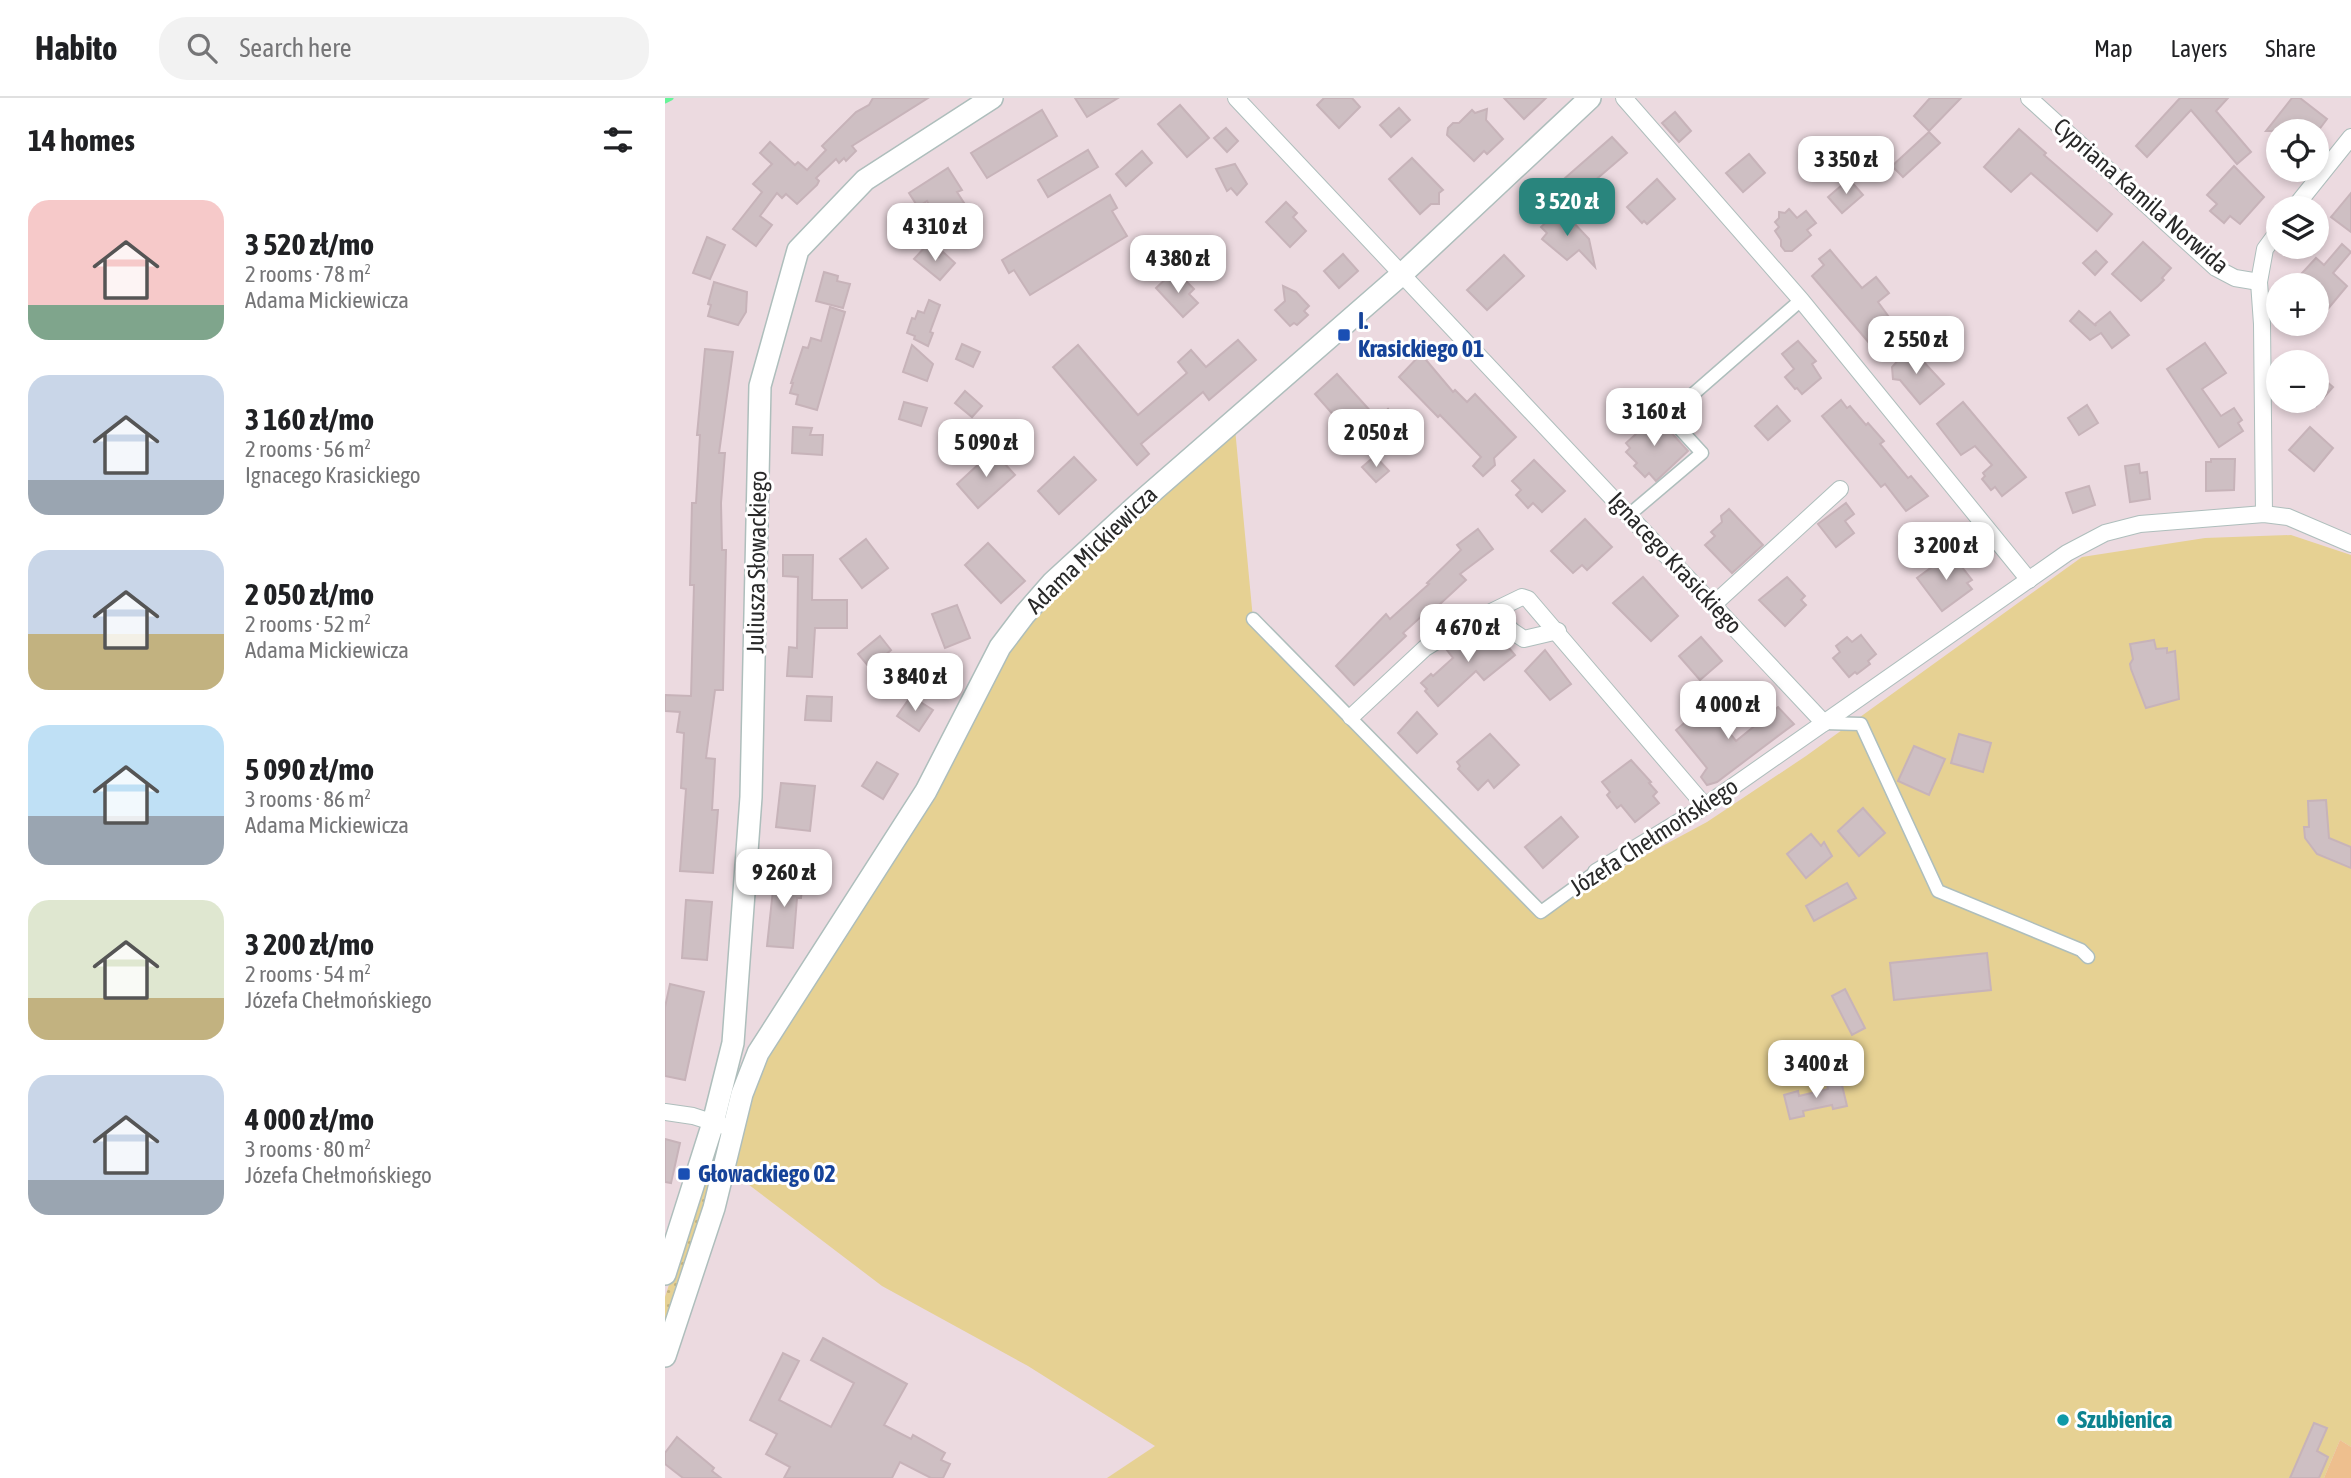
<!DOCTYPE html>
<meta charset="utf-8">
<style>
:root{--surface:#fff;--page:#f2f2f2;--text:#202124;--muted:#757577;--line:#e0e0e0;--accent:#29857d}
body{margin:0;font-family:"Asap Condensed",sans-serif;background:var(--page);color:var(--text);height:100vh;display:flex;flex-direction:column;font-size:26px;white-space:nowrap}
*{box-sizing:border-box;margin:0}
p{font-size:23px;color:var(--muted)}
.icon{flex:none;width:38px;height:38px;fill:none;stroke:currentColor;stroke-width:2;stroke-linecap:round;stroke-linejoin:round}
.map{position:relative;flex:1;overflow:hidden}
.sheet{display:flex;flex-direction:column;background:var(--surface);width:665px}
.sheet>*{flex:none}
.tools{position:absolute;left:1601px;top:21px;display:grid;gap:14px}
.tools a{display:grid;place-items:center;width:63px;height:63px;border-radius:50%;background:var(--surface);box-shadow:0 4px 10px #0003;font-size:35px}
.price{position:absolute;translate:-50% -60px;padding:0 16px;border-radius:14px;background:#fff;color:#222;font-size:23px;line-height:46px;filter:drop-shadow(0 2px 4px #0008)}
.price::after{content:'';position:absolute;left:50%;top:42px;width:21px;height:16px;margin-left:-10px;background:inherit;clip-path:polygon(0 0,100% 0,50% 100%)}
.price.on{background:var(--accent);color:#fff}
ul{padding:0;list-style:none}
li{display:flex;align-items:center;gap:21px;height:175px;padding:0 28px}
li span{display:grid;place-items:center;flex:none;width:196px;height:140px;border-radius:21px;color:#555}
li>.icon{margin-inline-start:auto}
span .icon{width:84px;height:84px;fill:#fffc;stroke-width:1}
li b{font-size:30px}
h2{display:flex;justify-content:space-between;align-items:center;height:84px;padding:0 28px;font-size:30px}
header{display:flex;align-items:center;gap:42px;box-sizing:border-box;height:98px;padding:0 35px;background:var(--surface);border-bottom:2px solid var(--line)}
header strong{font-size:33px}
nav{display:flex;gap:38px;margin-inline-start:auto;font-size:24px}
.search{width:490px;height:63px;background:var(--page);display:flex;align-items:center;gap:18px;box-sizing:border-box;padding:0 24px;border-radius:28px;color:var(--muted);font-size:26px}
main{display:flex;flex:1;min-height:0}
.map>svg:first-child{display:block}
</style>
<header>
<strong>Habito</strong>
<div class="search"><svg class="icon" aria-label="search" viewBox="0 0 24 24"><circle cx="10" cy="10" r="6"/><path d="M15 15l6 6"/></svg>Search here</div>
<nav><a>Map</a><a>Layers</a><a>Share</a></nav>
</header>
<main>
<section class="sheet">
<h2>14 homes<svg class="icon" aria-label="filters" viewBox="0 0 24 24"><path d="M4 7h16M4 17h16"/><circle cx="9" cy="7" r="2"/><circle cx="15" cy="17" r="2"/></svg></h2>
<ul>
<li><span style="background:linear-gradient(#f6c9c9 75%,#7fa58c 0)"><svg class="icon" aria-label="home" viewBox="0 0 24 24"><path d="M3 11l9-7 9 7M6 9v11h12V9"/></svg></span><div><b>3 520 zł/mo</b><p>2 rooms · 78 m²</p><p>Adama Mickiewicza</p></div></li>
<li><span style="background:linear-gradient(#c9d6e8 75%,#9aa5b1 0)"><svg class="icon" aria-label="home" viewBox="0 0 24 24"><path d="M3 11l9-7 9 7M6 9v11h12V9"/></svg></span><div><b>3 160 zł/mo</b><p>2 rooms · 56 m²</p><p>Ignacego Krasickiego</p></div></li>
<li><span style="background:linear-gradient(#c9d6e8 60%,#c2b280 0)"><svg class="icon" aria-label="home" viewBox="0 0 24 24"><path d="M3 11l9-7 9 7M6 9v11h12V9"/></svg></span><div><b>2 050 zł/mo</b><p>2 rooms · 52 m²</p><p>Adama Mickiewicza</p></div></li>
<li><span style="background:linear-gradient(#bfe0f5 65%,#9aa5b1 0)"><svg class="icon" aria-label="home" viewBox="0 0 24 24"><path d="M3 11l9-7 9 7M6 9v11h12V9"/></svg></span><div><b>5 090 zł/mo</b><p>3 rooms · 86 m²</p><p>Adama Mickiewicza</p></div></li>
<li><span style="background:linear-gradient(#dfe7d0 70%,#c2b280 0)"><svg class="icon" aria-label="home" viewBox="0 0 24 24"><path d="M3 11l9-7 9 7M6 9v11h12V9"/></svg></span><div><b>3 200 zł/mo</b><p>2 rooms · 54 m²</p><p>Józefa Chełmońskiego</p></div></li>
<li><span style="background:linear-gradient(#c9d6e8 75%,#9aa5b1 0)"><svg class="icon" aria-label="home" viewBox="0 0 24 24"><path d="M3 11l9-7 9 7M6 9v11h12V9"/></svg></span><div><b>4 000 zł/mo</b><p>3 rooms · 80 m²</p><p>Józefa Chełmońskiego</p></div></li>
</ul>
</section>
<div class="map">
<svg width="1686" height="1380" viewBox="0 0 1686 1380">
<defs>
<pattern id="grass-dots" width="8" height="8" patternUnits="userSpaceOnUse" patternTransform="scale(1.75)"><rect width="8" height="8" fill="#e6d193"/><path d="M2 2h.1M6 6h.1" fill="none" stroke="#c5b37f" stroke-width="1.8" stroke-linecap="round"/></pattern>
</defs>
<rect width="100%" height="100%" fill="#ecdae0"/>
<path fill="url(#grass-dots)" d="M47 1055 55 1057 0 1236V1199Z"/>
<path fill="#e6d193" d="M569 320 588 521 876 814 893 808 936 781 1042 724 1141 658 1417 459 1540 440 1626 437 1686 457V1349L1675 1342 1659 1380H442L490 1348 363 1268 217 1188 71 1077 62 1056 98 969 182 827 335 549Z"/>
<path fill="#eebf8e" d="M1675 1342 1686 1349V1380H1659Z"/>
<g fill="none" stroke-linecap="round" stroke-linejoin="round">
<path stroke="#66f498" stroke-width="5" d="M0 3 6 0"/>
</g>
<g fill="#cebfc3" stroke="#c7b3b9" stroke-width="2">
<path d="M208 0H263L187 48 191 53 181 63 179 60 174 65 171 61 151 80 154 83 152 87 132 106 121 96 117 100 112 95 95 118 107 127 91 148 68 131 97 94 88 86 107 66 95 55 105 44 130 67 133 64 142 72 161 52 157 48 191 14 204 7Z"/>
<path d="M410 0H453L422 19Z"/>
<path d="M659 0H687L695 9 674 30 652 7Z"/>
<path d="M839 0H881L859 21Z"/>
<path d="M1265 0H1296L1264 33 1249 18Z"/>
<path d="M1515 0H1563L1551 13 1586 54 1572 66 1526 12 1482 59 1471 48Z"/>
<path d="M1627 0H1635L1662 21 1653 33H1601Z"/>
<path d="M515 7 544 40 522 59 493 26Z"/>
<path d="M734 10 745 22 726 39 715 27Z"/>
<path d="M822 11 821 22 838 41 822 56 819 53 809 63 782 37 783 30 788 25H794L807 12 810 15Z"/>
<path d="M377 12 392 38 322 80 306 55Z"/>
<path d="M1010 14 1026 33 1014 44 997 25Z"/>
<path d="M561 30 573 43 562 54 549 40Z"/>
<path d="M1354 31 1381 55 1379 57 1447 116 1432 133 1366 75 1346 94 1319 69Z"/>
<path d="M1264 34 1275 45 1238 79 1227 68Z"/>
<path d="M947 39 962 55 914 96 900 80Z"/>
<path d="M423 52 433 69 383 99 373 82Z"/>
<path d="M477 53 487 65 461 88 451 76Z"/>
<path d="M1084 56 1100 75 1078 94 1061 75Z"/>
<path d="M747 60 778 92 774 95V106H766L755 116 724 81Z"/>
<path d="M570 66 582 86 572 97 566 90 562 93 551 71Z"/>
<path d="M1569 68 1599 99 1575 126 1565 118 1559 125 1545 113 1552 106 1542 97Z"/>
<path d="M283 70 297 92 292 94 301 108 280 122 271 108 266 111 262 103 253 109 244 95Z"/>
<path d="M992 81 1010 101 982 126 979 123 977 125 962 109Z"/>
<path d="M1184 81 1198 97 1177 115 1163 99Z"/>
<path d="M1686 95V134L1666 119Z"/>
<path d="M445 97 452 110 447 113 462 138 365 197 349 172 344 175 337 162Z"/>
<path d="M621 104 632 115 628 119 641 133 625 149 601 124Z"/>
<path d="M1124 111 1132 120 1141 113 1151 125 1142 132 1146 137 1127 153H1120L1116 148V142L1110 133 1114 129 1110 124 1114 120V114L1120 115Z"/>
<path d="M892 114 905 128 908 124 924 141 930 169 914 152 902 162 877 141 882 135 876 129Z"/>
<path d="M42 139 60 147 45 181 28 175Z"/>
<path d="M1478 144 1506 170 1497 180 1499 182 1493 188 1476 203 1447 176Z"/>
<path d="M1677 146 1686 154 1668 175 1682 188 1662 212 1652 203V187H1626L1651 160 1659 167Z"/>
<path d="M261 148 274 159 278 154 290 165 275 182 249 161Z"/>
<path d="M1165 152 1197 190 1211 179 1224 195 1213 204 1232 230 1214 244 1211 241 1205 246 1147 178 1159 167 1154 161Z"/>
<path d="M1431 153 1442 164 1430 177 1418 165Z"/>
<path d="M678 156 693 173 674 190 659 173Z"/>
<path d="M839 157 859 178 822 212 802 192Z"/>
<path d="M159 174 173 178 172 183 185 186 178 210 151 203Z"/>
<path d="M506 176 515 186 519 181 529 191 524 196 533 205 518 219 491 190Z"/>
<path d="M49 184 82 194 81 214 73 227 43 218 46 207 43 206Z"/>
<path d="M618 188 631 194 644 208 639 213 643 217 632 227 629 225 625 228 610 212 620 203Z"/>
<path d="M264 202 275 207 265 234 268 235 263 248 249 241 250 238 242 235 247 220 250 221 253 213 259 215Z"/>
<path d="M165 209 180 214 152 312 131 306 133 297 125 295 128 285H126L138 249 143 250 146 240 156 243Z"/>
<path d="M1414 213 1431 228 1430 226 1445 214 1464 237 1447 250 1436 235 1425 242 1405 223Z"/>
<path d="M573 242 591 262 544 302 538 294 476 346 484 356 472 367 388 269 413 247 473 317 522 275 513 264 526 252 541 269Z"/>
<path d="M1133 243 1151 263 1147 266 1156 280 1137 296 1132 290 1130 291 1120 279 1129 271 1117 256Z"/>
<path d="M1540 245 1561 275 1537 291 1556 318 1569 310 1577 322 1573 325 1578 333 1554 349 1502 271Z"/>
<path d="M297 246 315 254 308 269 291 261Z"/>
<path d="M247 247 268 266 262 283 238 274Z"/>
<path d="M1245 249 1279 286 1255 306 1235 282 1228 281 1227 269Z"/>
<path d="M40 251 68 254 54 355H60L56 405 57 452H61L58 592H50L41 660 50 661 47 712H53L48 775 15 773 21 691 16 690 19 635 12 634 15 614 0 613V597L26 598 29 487H25L27 405H31L35 337H32Z"/>
<path d="M756 256 788 294 790 292 802 304 810 296 851 339 829 360 830 367 818 378 808 368 816 359 775 317 773 319 734 279Z"/>
<path d="M1652 275 1668 289 1652 307Z"/>
<path d="M672 276 709 317 686 337 650 296Z"/>
<path d="M300 293 317 308 307 319 290 305Z"/>
<path d="M1176 302 1182 310 1185 308 1201 327 1203 325 1219 343 1215 346 1243 380 1246 378 1263 398 1241 413 1220 386 1216 389 1157 318Z"/>
<path d="M239 304 262 310 256 328 234 321Z"/>
<path d="M1298 304 1361 379 1337 398 1330 389 1326 392 1317 381 1320 378 1318 375 1327 367 1310 348 1296 357 1272 326Z"/>
<path d="M1422 307 1433 325 1414 337 1403 320Z"/>
<path d="M1112 308 1125 323 1103 342 1090 328Z"/>
<path d="M723 311 733 323 721 333 711 322Z"/>
<path d="M983 316 1001 333 1003 331 1023 353 991 383 984 375 980 379 969 368 972 365 961 354 965 350 961 345 971 336 967 332Z"/>
<path d="M128 329 147 330 145 337H158L157 357 127 355Z"/>
<path d="M1645 329 1668 350 1649 373 1624 352Z"/>
<path d="M328 353 350 377 313 410 292 386Z"/>
<path d="M710 358 724 373 711 384 697 369Z"/>
<path d="M409 359 431 382 394 416 373 393Z"/>
<path d="M1546 361H1570L1569 392 1541 393V364H1546Z"/>
<path d="M869 362 900 393 877 414 868 405 863 410 851 397 856 392 847 383Z"/>
<path d="M1474 366 1475 375 1482 374 1485 401 1465 404 1460 368Z"/>
<path d="M1424 388 1430 407 1408 415 1401 395Z"/>
<path d="M1181 405 1189 416 1180 423 1189 435 1171 449 1153 426Z"/>
<path d="M1064 411 1098 447 1067 475 1040 447 1050 438 1046 434 1057 424 1056 418Z"/>
<path d="M920 421 947 449 922 472 917 467 908 475 886 453Z"/>
<path d="M813 431 828 451 795 476 801 482 761 519 759 516 738 535 741 538 689 587 671 568 721 516 725 521 764 486 762 485 796 452 792 447Z"/>
<path d="M201 441 223 470 197 490 175 461Z"/>
<path d="M323 445 360 483 336 505 300 467Z"/>
<path d="M1286 455 1307 482 1302 485 1307 491 1277 513 1252 480Z"/>
<path d="M118 457H148L147 502H182V530H150L147 579 122 578 124 549 132 550 133 479 118 478Z"/>
<path d="M978 479 1013 518 986 543 948 505Z"/>
<path d="M1122 479 1140 498 1136 502 1141 507 1120 528 1094 502Z"/>
<path d="M292 507 305 540 280 550 267 516Z"/>
<path d="M819 529 825 536 829 532 850 557 819 582 811 573 773 608 760 593 762 591 756 585 766 576 768 578 788 560 781 551 791 543 796 549Z"/>
<path d="M1196 537 1211 556 1203 563 1205 566 1192 576 1190 574 1184 579 1168 560 1175 554 1171 548 1182 539 1187 544Z"/>
<path d="M215 538 226 552 205 570 193 556Z"/>
<path d="M1036 539 1057 563 1035 582 1014 558Z"/>
<path d="M1489 542 1491 551 1502 550V555L1510 553 1514 601 1481 610 1466 571 1465 566 1468 561 1465 546Z"/>
<path d="M880 552 906 586 885 602 860 573Z"/>
<path d="M142 598 167 599 166 623 140 622Z"/>
<path d="M246 598 268 612 254 633 232 618Z"/>
<path d="M1041 606 1071 643 1113 609 1129 626 1052 684 1042 687 1036 679 1042 670 1011 632Z"/>
<path d="M752 614 772 636 752 655 733 635Z"/>
<path d="M825 636 854 667 829 690 823 682 813 692 793 671 795 668 792 664Z"/>
<path d="M1294 636 1326 645 1318 674 1286 665Z"/>
<path d="M1249 648 1280 661 1264 697 1233 683Z"/>
<path d="M966 662 986 684 984 685 992 694 988 698 994 705 970 724 956 707 952 710 942 697 945 694 937 684Z"/>
<path d="M212 664 233 676 218 701 197 688Z"/>
<path d="M116 685 150 688 145 733 111 729Z"/>
<path d="M1661 702 1664 740 1686 749V770L1652 756 1640 740 1639 729H1644L1643 703Z"/>
<path d="M1198 710 1220 735 1194 758 1173 733Z"/>
<path d="M896 719 913 739 878 770 860 749Z"/>
<path d="M1146 736 1156 748 1159 744 1167 758 1141 780 1122 756Z"/>
<path d="M110 773 139 776 136 800H132L128 850 102 848Z"/>
<path d="M1182 785 1191 800 1149 823 1141 808Z"/>
<path d="M21 802 47 804 42 862 17 860Z"/>
<path d="M1322 855 1326 892 1229 902 1225 865Z"/>
<path d="M5 886 39 894 20 982 0 978V909Z"/>
<path d="M1180 891 1200 930 1187 937 1167 898Z"/>
<path d="M1176 983 1182 1008 1168 1011 1167 1007 1138 1013 1139 1018 1125 1021 1119 997 1133 993 1134 998 1163 991 1162 987Z"/>
<path d="M0 1041 15 1045 6 1085 0 1084Z"/>
<path d="M158 1240 242 1286 219 1327 246 1341 248 1337 280 1355 276 1362 285 1366 278 1380H266L235 1364 227 1380H119L125 1369 101 1356 112 1336 85 1322 118 1255 134 1263 114 1302 166 1329 189 1285 146 1262Z"/>
<path d="M1649 1325 1662 1330 1652 1353 1663 1359 1654 1380H1625Z"/>
<path d="M12 1339 49 1370 47 1373 56 1380H18L0 1366V1355Z"/>
</g>
<g fill="none" stroke-linecap="round" stroke-linejoin="round">
<defs>
<g id="pedestrian">
<path d="M965 416 1037 355 1003 318 1136 202"/>
<path d="M588 521 876 814 931 774"/>
<path d="M1159 625 1196 626 1273 793 1416 852 1423 859"/>
</g>
<g id="minor">
<path d="M571 0 1159 625"/>
<path d="M959 0 1136 202 1364 482"/>
<path d="M1364 0 1551 170 1570 180 1594 184"/>
<path d="M1629 110 1686 39"/>
<path d="M1599 416 1597 226 1594 184 1600 151 1614 132"/>
<path d="M1049 506 1175 391"/>
<path d="M829 514 847 533 859 541 893 533"/>
<path d="M686 619 760 550 793 530 857 499 863 501 1040 708"/>
<path d="M931 774 1040 708 1402 455 1440 435 1475 426 1599 416 1623 419 1686 446"/>
<path d="M0 1014 28 1018 59 1028"/>
</g>
<g id="tertiary">
<path d="M0 1176 48 1025 68 945 86 699 95 288 133 152 200 82 327 0"/>
<path d="M0 1258 49 1110 77 996 93 955 261 693 335 549 360 516 388 484 471 408 737 176 925 0"/>
</g>
</defs>
<use href="#pedestrian" stroke="#aebebc" stroke-width="15"/>
<use href="#minor" stroke="#aebebc" stroke-width="18"/>
<use href="#tertiary" stroke="#aebebc" stroke-width="24"/>
<use href="#pedestrian" stroke="#fff" stroke-width="12"/>
<use href="#minor" stroke="#fff" stroke-width="16"/>
<use href="#tertiary" stroke="#fff" stroke-width="21"/>
</g>
<g fill="#1a4fb4" stroke="#fff" stroke-width="2.5">
<rect x="672" y="230" width="14" height="14" rx="3.5"/>
<rect x="12" y="1069" width="14" height="14" rx="3.5"/>
</g>
<circle fill="#0f9aa8" stroke="#fff" stroke-width="2.5" cx="1398" cy="1322" r="7"/>
<g text-anchor="middle" stroke-width="6" stroke-linejoin="round" paint-order="stroke">
<g font-size="24" fill="#292929" stroke="#fff">
<text transform="translate(1476 98) rotate(41)" y="8">Cypriana Kamila Norwida</text>
<text transform="translate(427 452) rotate(-44)" y="8">Adama Mickiewicza</text>
<text transform="translate(92 464) rotate(-89)" y="8">Juliusza Słowackiego</text>
<text transform="translate(1010 465) rotate(47)" y="8">Ignacego Krasickiego</text>
<text transform="translate(989 739) rotate(-33)" y="8">Józefa Chełmońskiego</text>
</g>
<g font-size="24" font-weight="bold" fill="#164399" stroke="#fff" text-anchor="start">
<text x="693" y="231">I.<tspan x="693" dy="28">Krasickiego 01</tspan></text>
<text x="33" y="1084">Głowackiego 02</text>
</g>
<g font-size="24" font-weight="bold" fill="#0d838f" stroke="#fff" text-anchor="start">
<text x="1412" y="1330">Szubienica</text>
</g>
</g>
</svg>
<div class="tools">
<a><svg class="icon" aria-label="locate" viewBox="0 0 24 24"><circle cx="12" cy="12" r="6"/><path d="M12 2v4M12 18v4M2 12h4M18 12h4"/></svg></a>
<a><svg class="icon" aria-label="layers" viewBox="0 0 24 24"><path d="M12 4l9 5-9 5-9-5zM3 14l9 5 9-5"/></svg></a>
<a>+</a>
<a>−</a>
</div>
<b class="price" style="left:1181px;top:98px">3 350 zł</b>
<b class="price on" style="left:902px;top:140px">3 520 zł</b>
<b class="price" style="left:270px;top:165px">4 310 zł</b>
<b class="price" style="left:513px;top:197px">4 380 zł</b>
<b class="price" style="left:1251px;top:278px">2 550 zł</b>
<b class="price" style="left:989px;top:350px">3 160 zł</b>
<b class="price" style="left:711px;top:371px">2 050 zł</b>
<b class="price" style="left:321px;top:381px">5 090 zł</b>
<b class="price" style="left:1281px;top:484px">3 200 zł</b>
<b class="price" style="left:803px;top:566px">4 670 zł</b>
<b class="price" style="left:250px;top:615px">3 840 zł</b>
<b class="price" style="left:1063px;top:643px">4 000 zł</b>
<b class="price" style="left:119px;top:811px">9 260 zł</b>
<b class="price" style="left:1151px;top:1002px">3 400 zł</b>
</div>
</main>
